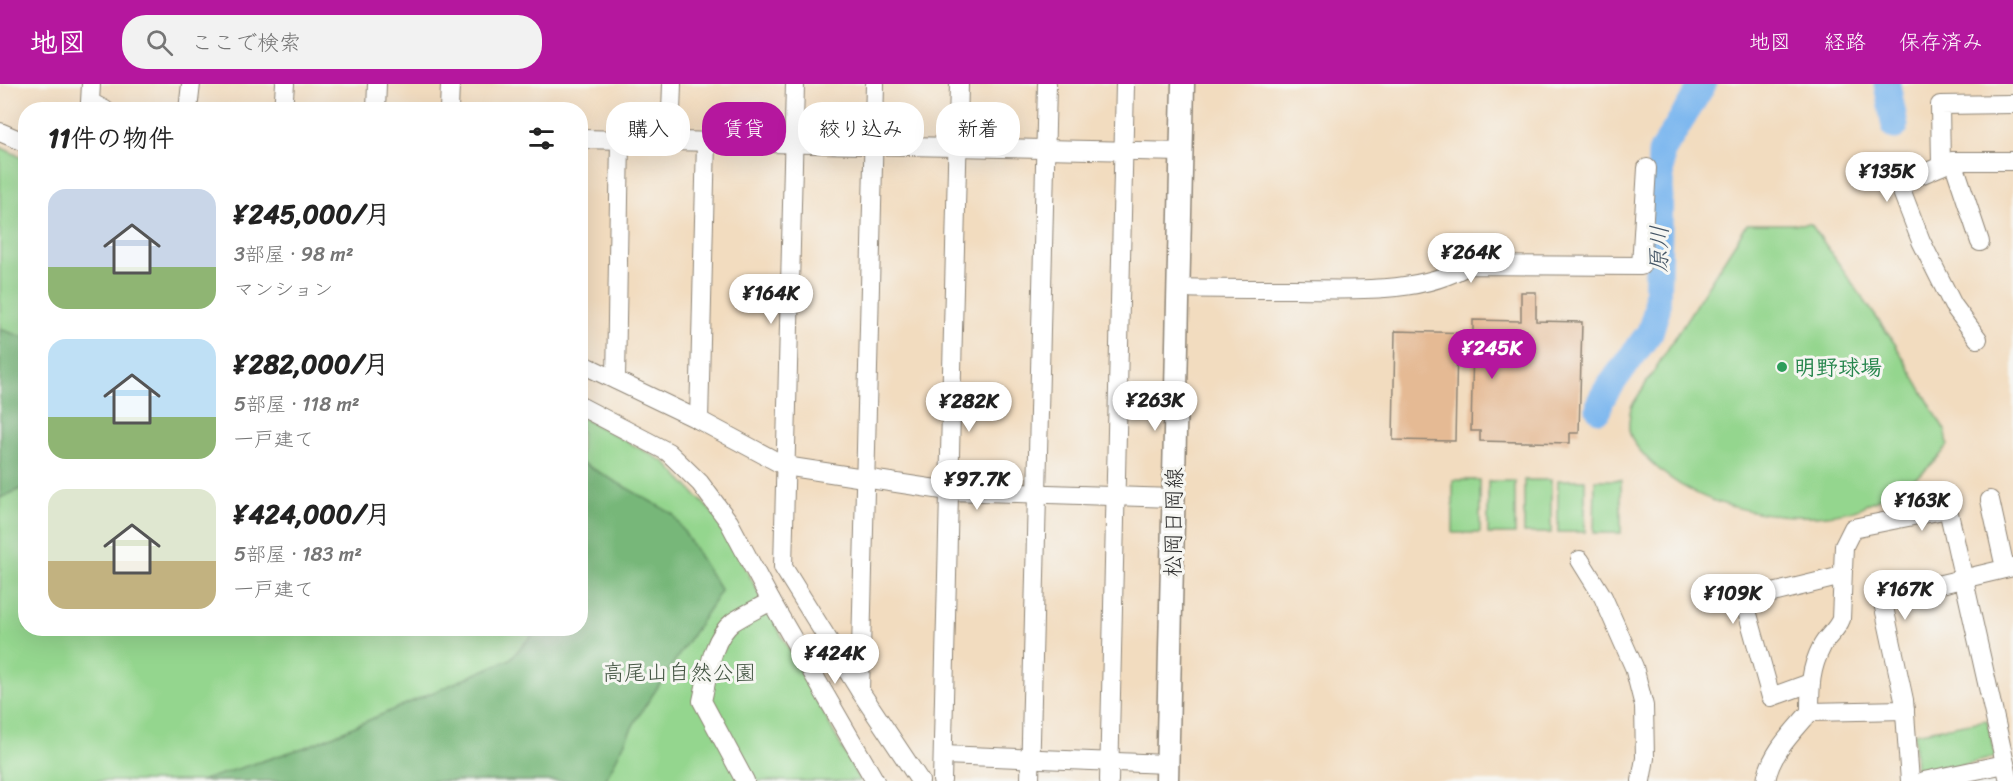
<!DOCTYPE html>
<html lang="ja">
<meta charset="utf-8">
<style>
:root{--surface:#fff;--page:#f2f2f2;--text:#222;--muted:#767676;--accent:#b5179e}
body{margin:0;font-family:Sriracha,"Klee One",sans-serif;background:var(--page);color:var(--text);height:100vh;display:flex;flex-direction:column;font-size:22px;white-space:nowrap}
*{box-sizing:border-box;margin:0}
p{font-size:20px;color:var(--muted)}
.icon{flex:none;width:33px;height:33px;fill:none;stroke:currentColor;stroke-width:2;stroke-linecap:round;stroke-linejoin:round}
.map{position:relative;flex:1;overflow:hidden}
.panel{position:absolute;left:18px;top:18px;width:570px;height:534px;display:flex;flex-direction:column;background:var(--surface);border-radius:24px;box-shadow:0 6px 24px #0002}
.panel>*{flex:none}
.hud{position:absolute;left:606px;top:18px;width:570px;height:54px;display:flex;gap:12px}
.price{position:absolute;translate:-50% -51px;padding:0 14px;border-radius:21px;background:#fff;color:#222;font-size:20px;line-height:39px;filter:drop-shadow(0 2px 3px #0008)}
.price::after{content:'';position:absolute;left:50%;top:36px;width:18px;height:14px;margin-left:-9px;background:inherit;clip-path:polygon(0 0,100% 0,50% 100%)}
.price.active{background:var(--accent);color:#fff}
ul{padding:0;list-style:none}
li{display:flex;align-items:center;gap:18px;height:150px;padding:0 30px}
li span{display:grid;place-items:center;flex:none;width:168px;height:120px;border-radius:18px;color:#555}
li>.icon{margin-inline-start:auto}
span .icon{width:72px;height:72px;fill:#fffc;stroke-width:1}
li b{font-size:26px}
h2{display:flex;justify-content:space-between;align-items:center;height:72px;padding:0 30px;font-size:26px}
.tag{padding:0 21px;border-radius:24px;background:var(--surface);box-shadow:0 6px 24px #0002;font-size:21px;line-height:54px}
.tag.active{background:var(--accent);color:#fff}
header{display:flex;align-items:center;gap:36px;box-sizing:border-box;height:84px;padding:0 30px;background:var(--accent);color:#fff}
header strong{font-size:28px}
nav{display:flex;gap:33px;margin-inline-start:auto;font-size:21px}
.search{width:420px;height:54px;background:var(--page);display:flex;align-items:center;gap:15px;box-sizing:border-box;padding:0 21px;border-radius:24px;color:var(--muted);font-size:22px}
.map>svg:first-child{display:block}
</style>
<header>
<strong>地図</strong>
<div class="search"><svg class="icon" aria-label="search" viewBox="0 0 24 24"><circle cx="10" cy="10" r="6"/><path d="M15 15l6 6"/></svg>ここで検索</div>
<nav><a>地図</a><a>経路</a><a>保存済み</a></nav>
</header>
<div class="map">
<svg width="2013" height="697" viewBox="0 0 2013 697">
<rect width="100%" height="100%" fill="#f6f6f2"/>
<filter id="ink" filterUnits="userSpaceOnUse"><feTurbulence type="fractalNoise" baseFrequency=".0167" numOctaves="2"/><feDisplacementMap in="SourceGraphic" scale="12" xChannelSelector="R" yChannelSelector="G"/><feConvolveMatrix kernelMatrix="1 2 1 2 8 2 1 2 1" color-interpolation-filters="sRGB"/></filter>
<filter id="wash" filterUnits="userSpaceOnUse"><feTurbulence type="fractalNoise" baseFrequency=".008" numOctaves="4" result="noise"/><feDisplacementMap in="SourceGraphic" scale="24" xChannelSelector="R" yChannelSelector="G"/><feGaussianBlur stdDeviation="1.35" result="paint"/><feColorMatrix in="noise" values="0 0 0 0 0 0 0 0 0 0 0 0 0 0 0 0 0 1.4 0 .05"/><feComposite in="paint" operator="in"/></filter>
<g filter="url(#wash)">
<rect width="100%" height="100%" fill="#f2dcbf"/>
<g fill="#94d68e" stroke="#60805c" stroke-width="1.5">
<path d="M0 63 25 75 26 544H580L581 333 665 378 720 437 860 697H0Z"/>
<path d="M1747 140H1811L1895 260 1946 348 1948 361C1930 388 1904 402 1876 416 1868 419 1859 425 1851 427 1787 441 1700 426 1652 379 1644 371 1634 362 1630 350 1627 342 1630 331 1631 323Z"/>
<rect x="1453" y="396" width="27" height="53"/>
<rect x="1524" y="396" width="27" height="53"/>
<rect x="1558" y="396" width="27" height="52"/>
<path d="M1595 396H1621V449H1594Z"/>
<rect x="1488" y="397" width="27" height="53"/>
<path d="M1987 636 1996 673 1921 692 1916 689 1914 649Z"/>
</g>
<g fill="#77b779" stroke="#517152" stroke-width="1.5">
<path d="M0 245 26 254 25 403 0 414Z"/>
<path d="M581 378 673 430 721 507 636 636 605 697H200L309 662 510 575 538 545 580 544Z"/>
</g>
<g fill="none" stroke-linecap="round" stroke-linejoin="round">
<g stroke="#7eb8ef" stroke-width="27">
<path d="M1887 0 1895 42"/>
<path d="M1599 325 1600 318 1606 307 1650 248 1657 225 1661 69 1703 0"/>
</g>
</g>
<g id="blocks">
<path fill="#e5ba94" d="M1521 208H1536V237L1582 238 1579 349H1570V359L1480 357V347H1471L1473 261 1457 260 1455 357 1393 356 1395 247 1473 249V236L1521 237Z"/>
</g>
</g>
<g filter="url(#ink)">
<use href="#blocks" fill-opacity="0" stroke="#8e8475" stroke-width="1.5"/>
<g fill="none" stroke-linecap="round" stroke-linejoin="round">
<defs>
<g id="minor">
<path d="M91 0 90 18 105 26"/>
<path d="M795 0 783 483 860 607 920 697"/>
<path d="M188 26 191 0"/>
<path d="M283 26 285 0"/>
<path d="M376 26 377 0"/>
<path d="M449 26 450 0"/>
<path d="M0 48 26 59"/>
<path d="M580 55 1182 68"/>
<path d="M670 56 672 0"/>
<path d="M1953 77 1980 158"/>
<path d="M1941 82 1940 21 2013 20"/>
<path d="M1178 204C1217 205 1255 205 1293 205 1347 205 1421 211 1468 181L1641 182 1647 84"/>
<path d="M1978 255 1953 221 1921 157 1899 100 1953 77H2013"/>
<path d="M580 279 699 336 785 382 949 407 1174 414"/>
<path d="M616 296 620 55"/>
<path d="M580 322 668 368 700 399 729 438 771 517 875 697"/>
<path d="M699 336 706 57"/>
<path d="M1990 416 2003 475"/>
<path d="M1580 476 1603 513 1634 583 1644 622 1645 674 1641 697"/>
<path d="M1810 599 1771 613 1744 516 1842 492"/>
<path d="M860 607 875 0"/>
<path d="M1810 628C1810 603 1810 585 1822 562 1827 552 1837 546 1841 535L1844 462 1853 444 1948 425 2009 697"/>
<path d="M943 671 1167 680"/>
<path d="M745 697 702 617C708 592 711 555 733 538 745 530 759 524 771 517"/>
<path d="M942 697 959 0"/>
<path d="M1030 697 1047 0"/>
<path d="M1109 697 1125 0"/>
<path d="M1766 697C1770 670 1793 648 1810 628L1905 626"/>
<path d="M1910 697 1904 616 1882 514 2013 483"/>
<path d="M1924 697 2005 680"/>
</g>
<path id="major" d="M1167 697 1183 0"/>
</defs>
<use href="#minor" stroke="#8e8475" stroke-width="20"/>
<use href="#major" stroke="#8e8475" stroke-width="25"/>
<use href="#minor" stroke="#fff" stroke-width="18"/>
<use href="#major" stroke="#fff" stroke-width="22"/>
</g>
</g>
<circle fill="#2e9e5b" stroke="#f6f6f2" stroke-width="2" cx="1782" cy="283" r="6"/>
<g text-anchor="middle" stroke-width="6" stroke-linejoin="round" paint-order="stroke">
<g font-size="22" font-weight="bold" fill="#27864d" stroke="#f6f6f2" text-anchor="start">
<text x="1794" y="291">明野球場</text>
</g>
<g font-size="22" fill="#2b2b2b" stroke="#f6f6f2">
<text transform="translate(1173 438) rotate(-89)" y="8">松岡日岡線</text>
</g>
<g font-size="22" fill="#455644" stroke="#f6f6f2">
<text x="679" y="596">高尾山自然公園</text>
</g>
<g font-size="24" font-style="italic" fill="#456" stroke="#f6f6f2">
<text transform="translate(1659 165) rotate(-89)" y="8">原川</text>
</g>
</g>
</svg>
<b class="price" style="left:1887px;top:119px">¥135K</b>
<b class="price" style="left:1471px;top:200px">¥264K</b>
<b class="price" style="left:771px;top:241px">¥164K</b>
<b class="price active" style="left:1492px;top:296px">¥245K</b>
<b class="price" style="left:1155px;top:348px">¥263K</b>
<b class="price" style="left:969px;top:349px">¥282K</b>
<b class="price" style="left:977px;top:427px">¥97.7K</b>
<b class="price" style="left:1922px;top:448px">¥163K</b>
<b class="price" style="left:1905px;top:537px">¥167K</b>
<b class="price" style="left:1733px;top:541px">¥109K</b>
<b class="price" style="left:835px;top:601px">¥424K</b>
<div class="hud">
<a class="tag">購入</a>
<a class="tag active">賃貸</a>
<a class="tag">絞り込み</a>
<a class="tag">新着</a>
</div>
<section class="panel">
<h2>11件の物件<svg class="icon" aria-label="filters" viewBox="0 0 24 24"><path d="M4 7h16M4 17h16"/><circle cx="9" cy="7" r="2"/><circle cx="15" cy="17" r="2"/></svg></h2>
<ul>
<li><span style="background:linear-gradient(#c9d6e8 65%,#8fb573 0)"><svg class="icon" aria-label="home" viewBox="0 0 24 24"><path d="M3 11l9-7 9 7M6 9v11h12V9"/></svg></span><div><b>¥245,000/月</b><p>3部屋 · 98 m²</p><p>マンション</p></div></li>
<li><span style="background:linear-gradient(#bfe0f5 65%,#8fb573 0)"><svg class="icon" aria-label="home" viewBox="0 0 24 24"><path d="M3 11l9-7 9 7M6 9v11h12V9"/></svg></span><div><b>¥282,000/月</b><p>5部屋 · 118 m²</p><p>一戸建て</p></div></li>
<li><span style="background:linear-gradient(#dfe7d0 60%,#c2b280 0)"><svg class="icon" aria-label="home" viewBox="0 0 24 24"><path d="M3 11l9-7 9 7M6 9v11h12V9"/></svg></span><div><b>¥424,000/月</b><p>5部屋 · 183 m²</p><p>一戸建て</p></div></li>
</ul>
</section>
</div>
